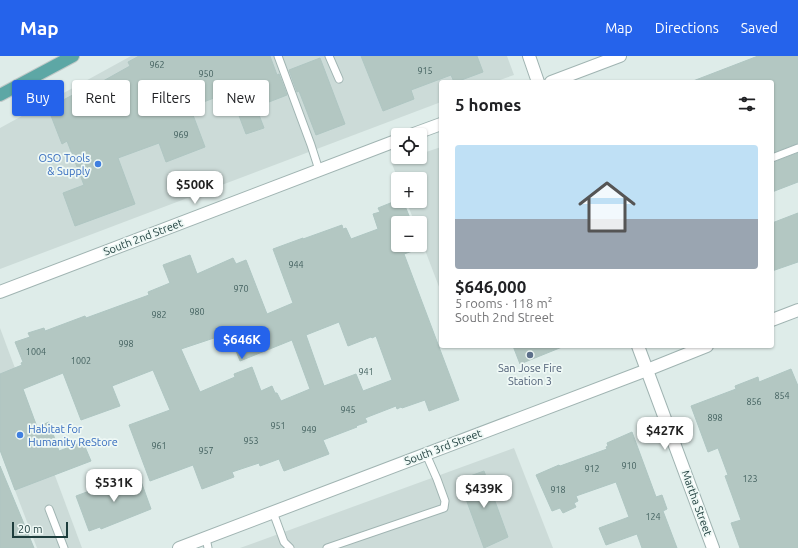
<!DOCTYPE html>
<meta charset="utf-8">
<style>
:root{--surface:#fff;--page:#f6f6f6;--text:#202124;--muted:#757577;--accent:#2563eb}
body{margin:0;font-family:Ubuntu,sans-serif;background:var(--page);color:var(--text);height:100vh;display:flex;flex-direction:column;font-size:15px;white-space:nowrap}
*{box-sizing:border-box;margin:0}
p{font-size:13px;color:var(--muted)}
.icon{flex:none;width:22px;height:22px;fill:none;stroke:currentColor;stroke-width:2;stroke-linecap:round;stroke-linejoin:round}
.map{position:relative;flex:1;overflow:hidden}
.drawer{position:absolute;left:439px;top:24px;width:335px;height:268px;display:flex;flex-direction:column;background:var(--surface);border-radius:4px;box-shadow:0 1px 3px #0004}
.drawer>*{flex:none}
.top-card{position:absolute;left:12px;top:24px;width:367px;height:36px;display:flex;gap:8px}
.fabs{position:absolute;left:391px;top:72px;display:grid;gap:8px}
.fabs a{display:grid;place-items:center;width:36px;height:36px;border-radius:4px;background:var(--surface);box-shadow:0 1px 3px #0004;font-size:20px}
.scale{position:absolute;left:12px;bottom:10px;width:56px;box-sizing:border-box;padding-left:4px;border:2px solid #1d3d3c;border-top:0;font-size:11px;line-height:14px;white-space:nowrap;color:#1d3d3c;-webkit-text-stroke:3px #eef8f5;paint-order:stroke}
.price{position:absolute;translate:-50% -34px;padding:0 9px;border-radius:8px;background:#fff;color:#222;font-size:13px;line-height:26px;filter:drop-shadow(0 1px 2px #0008)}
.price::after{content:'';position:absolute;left:50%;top:24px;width:12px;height:9px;margin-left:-6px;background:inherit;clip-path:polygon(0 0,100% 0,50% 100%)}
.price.selected{background:var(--accent);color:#fff}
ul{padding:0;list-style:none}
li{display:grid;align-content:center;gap:8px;height:212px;padding:0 16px}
li span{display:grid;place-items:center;height:124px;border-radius:4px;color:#555}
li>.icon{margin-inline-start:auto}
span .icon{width:72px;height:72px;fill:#fffc;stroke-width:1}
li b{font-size:17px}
h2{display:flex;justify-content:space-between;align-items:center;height:48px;padding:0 16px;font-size:17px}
.chip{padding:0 14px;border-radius:4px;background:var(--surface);box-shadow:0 1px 3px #0004;font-size:14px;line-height:36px}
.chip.selected{background:var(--accent);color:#fff}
header{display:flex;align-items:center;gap:24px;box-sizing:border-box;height:56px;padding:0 20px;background:var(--accent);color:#fff}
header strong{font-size:19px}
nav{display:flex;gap:22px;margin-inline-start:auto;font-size:14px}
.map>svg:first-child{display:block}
</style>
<header>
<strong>Map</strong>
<nav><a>Map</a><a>Directions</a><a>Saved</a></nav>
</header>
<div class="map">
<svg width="798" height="492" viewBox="0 0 798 492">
<rect width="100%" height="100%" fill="#deece9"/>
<g fill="#ccdbd8">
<path d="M131 0H507L514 19 494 26H441V46L0 213V72Z"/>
<path d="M441 91V236L420 181V167H415L406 145H420V123H398L392 108 411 101H420V98Z"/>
<path d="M0 272 82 492H37L0 395Z"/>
<path d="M514 392 553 492H240Z"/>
</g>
<g fill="#b3c7c2" stroke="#afc6c2" fill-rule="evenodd">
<path d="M139 0H270L277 19 279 18 287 39 256 51 264 72 246 78 230 36 190 51 205 91 166 106 159 87 118 102 135 148 75 170 63 137 84 129 67 85 62 88 48 52 86 32 87 34 130 10 128 6Z"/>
<path d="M361 0H477L483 16 456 26H454L451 19 411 34 414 43 383 55Z"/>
<path d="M758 0H798V87L772 97V26H694L693 25Z"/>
<path d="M320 2 345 68 316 79 299 35 297 36 289 14Z"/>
<path d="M798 97V126L772 136V107Z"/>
<path d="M398 144 403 145 412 167H398V189L420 188 421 192 404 198 459 344 429 355 425 344 402 352 401 351 397 353 396 350 365 362 367 366 356 370 357 371 323 384 329 398 284 415 279 403 260 410 259 407 232 416 234 421 202 433 193 409 150 425 129 369 170 354 153 314 112 330 120 350 81 364 63 317 23 333 37 371 49 366 59 395 83 386 91 405 15 434 0 394V318L22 309 21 307 23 306 15 286 30 281 28 277 44 272 45 275 85 260 86 262 149 239 148 236 170 227 163 209 190 199 197 218 233 202 236 208 246 204 267 258 293 247 273 193 303 182V183L342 169 343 173 346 172 351 183 378 173 373 158 380 156 378 152ZM339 266 348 290 371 281 372 282 376 280 392 324 363 335 356 318 324 330 306 279ZM229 277 240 305 292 284 310 333 281 345 277 337H275L272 330 261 335 252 311 234 318 235 321 200 336 181 293Z"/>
<path d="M798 157V206L772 215V167Z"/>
<path d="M513 290H562V291L520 308Z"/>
<path d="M791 313 798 330V492H740L731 467 741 464 725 420 728 419 718 392 708 396 691 350 736 333 735 330 758 321 759 326Z"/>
<path d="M632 376 656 441 662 439 667 453 663 455 677 492H642L637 478 606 489 599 472 629 461 616 426 576 440 578 445 574 447 576 451 563 457 560 452 552 455 536 419 559 409 560 410 607 393 606 391 608 390 607 387Z"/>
<path d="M0 410 34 492H0Z"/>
<path d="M484 415 508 481 484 492 459 424Z"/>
<path d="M138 417 151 453 101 473 100 471 89 475 76 440Z"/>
</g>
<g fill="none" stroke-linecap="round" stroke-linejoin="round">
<defs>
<g id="service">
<path d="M278 0 311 89 319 114"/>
<path d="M329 0 339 23"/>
<path d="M772 102 798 92"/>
<path d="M49 453 64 492"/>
<path d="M273 456 284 486 290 492"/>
<path d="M206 482 208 492"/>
<path d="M327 492 444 452 445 445 437 423 426 398"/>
</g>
<g id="minor">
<path d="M529 0 538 26"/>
<path d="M638 290 713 492"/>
</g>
<g id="tertiary">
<path d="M551 26 620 0"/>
<path d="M411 79 441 68"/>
<path d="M0 236 398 84"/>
<path d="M772 264 798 254"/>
<path d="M179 492 647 314 707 290"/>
</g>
<path id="primary" d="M0 39 73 0"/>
</defs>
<use href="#service" stroke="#a0b4b2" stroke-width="9"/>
<use href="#minor" stroke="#a0b4b2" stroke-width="14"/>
<use href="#tertiary" stroke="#a0b4b2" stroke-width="14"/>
<use href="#primary" stroke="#c0c9c8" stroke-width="14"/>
<use href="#service" stroke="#fff" stroke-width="7"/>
<use href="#minor" stroke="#fff" stroke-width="12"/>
<use href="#tertiary" stroke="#fff" stroke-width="12"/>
<use href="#primary" stroke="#5da7a5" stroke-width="12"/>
</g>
<g fill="#3f7fe0" stroke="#eef8f5" stroke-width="1.5">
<circle cx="98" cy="108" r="4"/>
<circle cx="20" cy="379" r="4"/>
</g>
<circle fill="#5c6f8a" stroke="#eef8f5" stroke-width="1.5" cx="530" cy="299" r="4"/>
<g text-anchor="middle" stroke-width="3.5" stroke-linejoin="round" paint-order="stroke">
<g font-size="9" fill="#42605e">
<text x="157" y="12">962</text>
<text x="425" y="18">915</text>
<text x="206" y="21">950</text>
<text x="181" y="82">969</text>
<text x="296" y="212">944</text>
<text x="241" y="236">970</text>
<text x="197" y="259">980</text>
<text x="159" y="262">982</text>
<text x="126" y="291">998</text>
<text x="36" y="299">1004</text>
<text x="81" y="308">1002</text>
<text x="366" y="319">941</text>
<text x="782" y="343">854</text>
<text x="754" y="349">856</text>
<text x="348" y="357">945</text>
<text x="715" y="365">898</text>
<text x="278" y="373">951</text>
<text x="309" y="377">949</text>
<text x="251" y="388">953</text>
<text x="159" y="393">961</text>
<text x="206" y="398">957</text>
<text x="629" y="413">910</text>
<text x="592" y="416">912</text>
<text x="750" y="426">123</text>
<text x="558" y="437">918</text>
<text x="653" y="464">124</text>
</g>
<g font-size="11" fill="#366cbe" stroke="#eef8f5" text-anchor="end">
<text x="90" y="106">OSO Tools<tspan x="90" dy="13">&amp; Supply</tspan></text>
<text x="28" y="377" text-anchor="start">Habitat for<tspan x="28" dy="13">Humanity ReStore</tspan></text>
</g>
<g font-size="11" fill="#1d3d3c" stroke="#eef8f5">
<text transform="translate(143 181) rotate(-21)" y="4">South 2nd Street</text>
<text transform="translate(443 391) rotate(-21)" y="4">South 3rd Street</text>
<text transform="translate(697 447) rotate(70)" y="4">Martha Street</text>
</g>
<g font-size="11" fill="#4e5e75" stroke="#eef8f5">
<text x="530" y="316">San Jose Fire<tspan x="530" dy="13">Station 3</tspan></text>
</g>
</g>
</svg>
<div class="fabs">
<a><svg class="icon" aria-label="locate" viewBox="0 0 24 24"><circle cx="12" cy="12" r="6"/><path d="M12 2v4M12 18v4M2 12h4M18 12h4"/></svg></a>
<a>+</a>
<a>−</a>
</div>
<div class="scale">20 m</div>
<b class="price" style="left:195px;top:149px">$500K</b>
<b class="price selected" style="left:242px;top:304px">$646K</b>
<b class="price" style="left:665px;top:395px">$427K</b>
<b class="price" style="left:114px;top:447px">$531K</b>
<b class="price" style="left:484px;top:453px">$439K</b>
<div class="top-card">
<a class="chip selected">Buy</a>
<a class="chip">Rent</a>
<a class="chip">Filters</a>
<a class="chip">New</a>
</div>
<section class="drawer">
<h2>5 homes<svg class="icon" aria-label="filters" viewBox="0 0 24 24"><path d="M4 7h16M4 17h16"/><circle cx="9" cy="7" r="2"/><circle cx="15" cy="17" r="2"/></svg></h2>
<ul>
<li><span style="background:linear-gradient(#bfe0f5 60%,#9aa5b1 0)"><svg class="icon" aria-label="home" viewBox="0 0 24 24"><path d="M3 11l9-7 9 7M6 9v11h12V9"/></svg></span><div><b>$646,000</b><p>5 rooms · 118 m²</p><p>South 2nd Street</p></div></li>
</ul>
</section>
</div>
